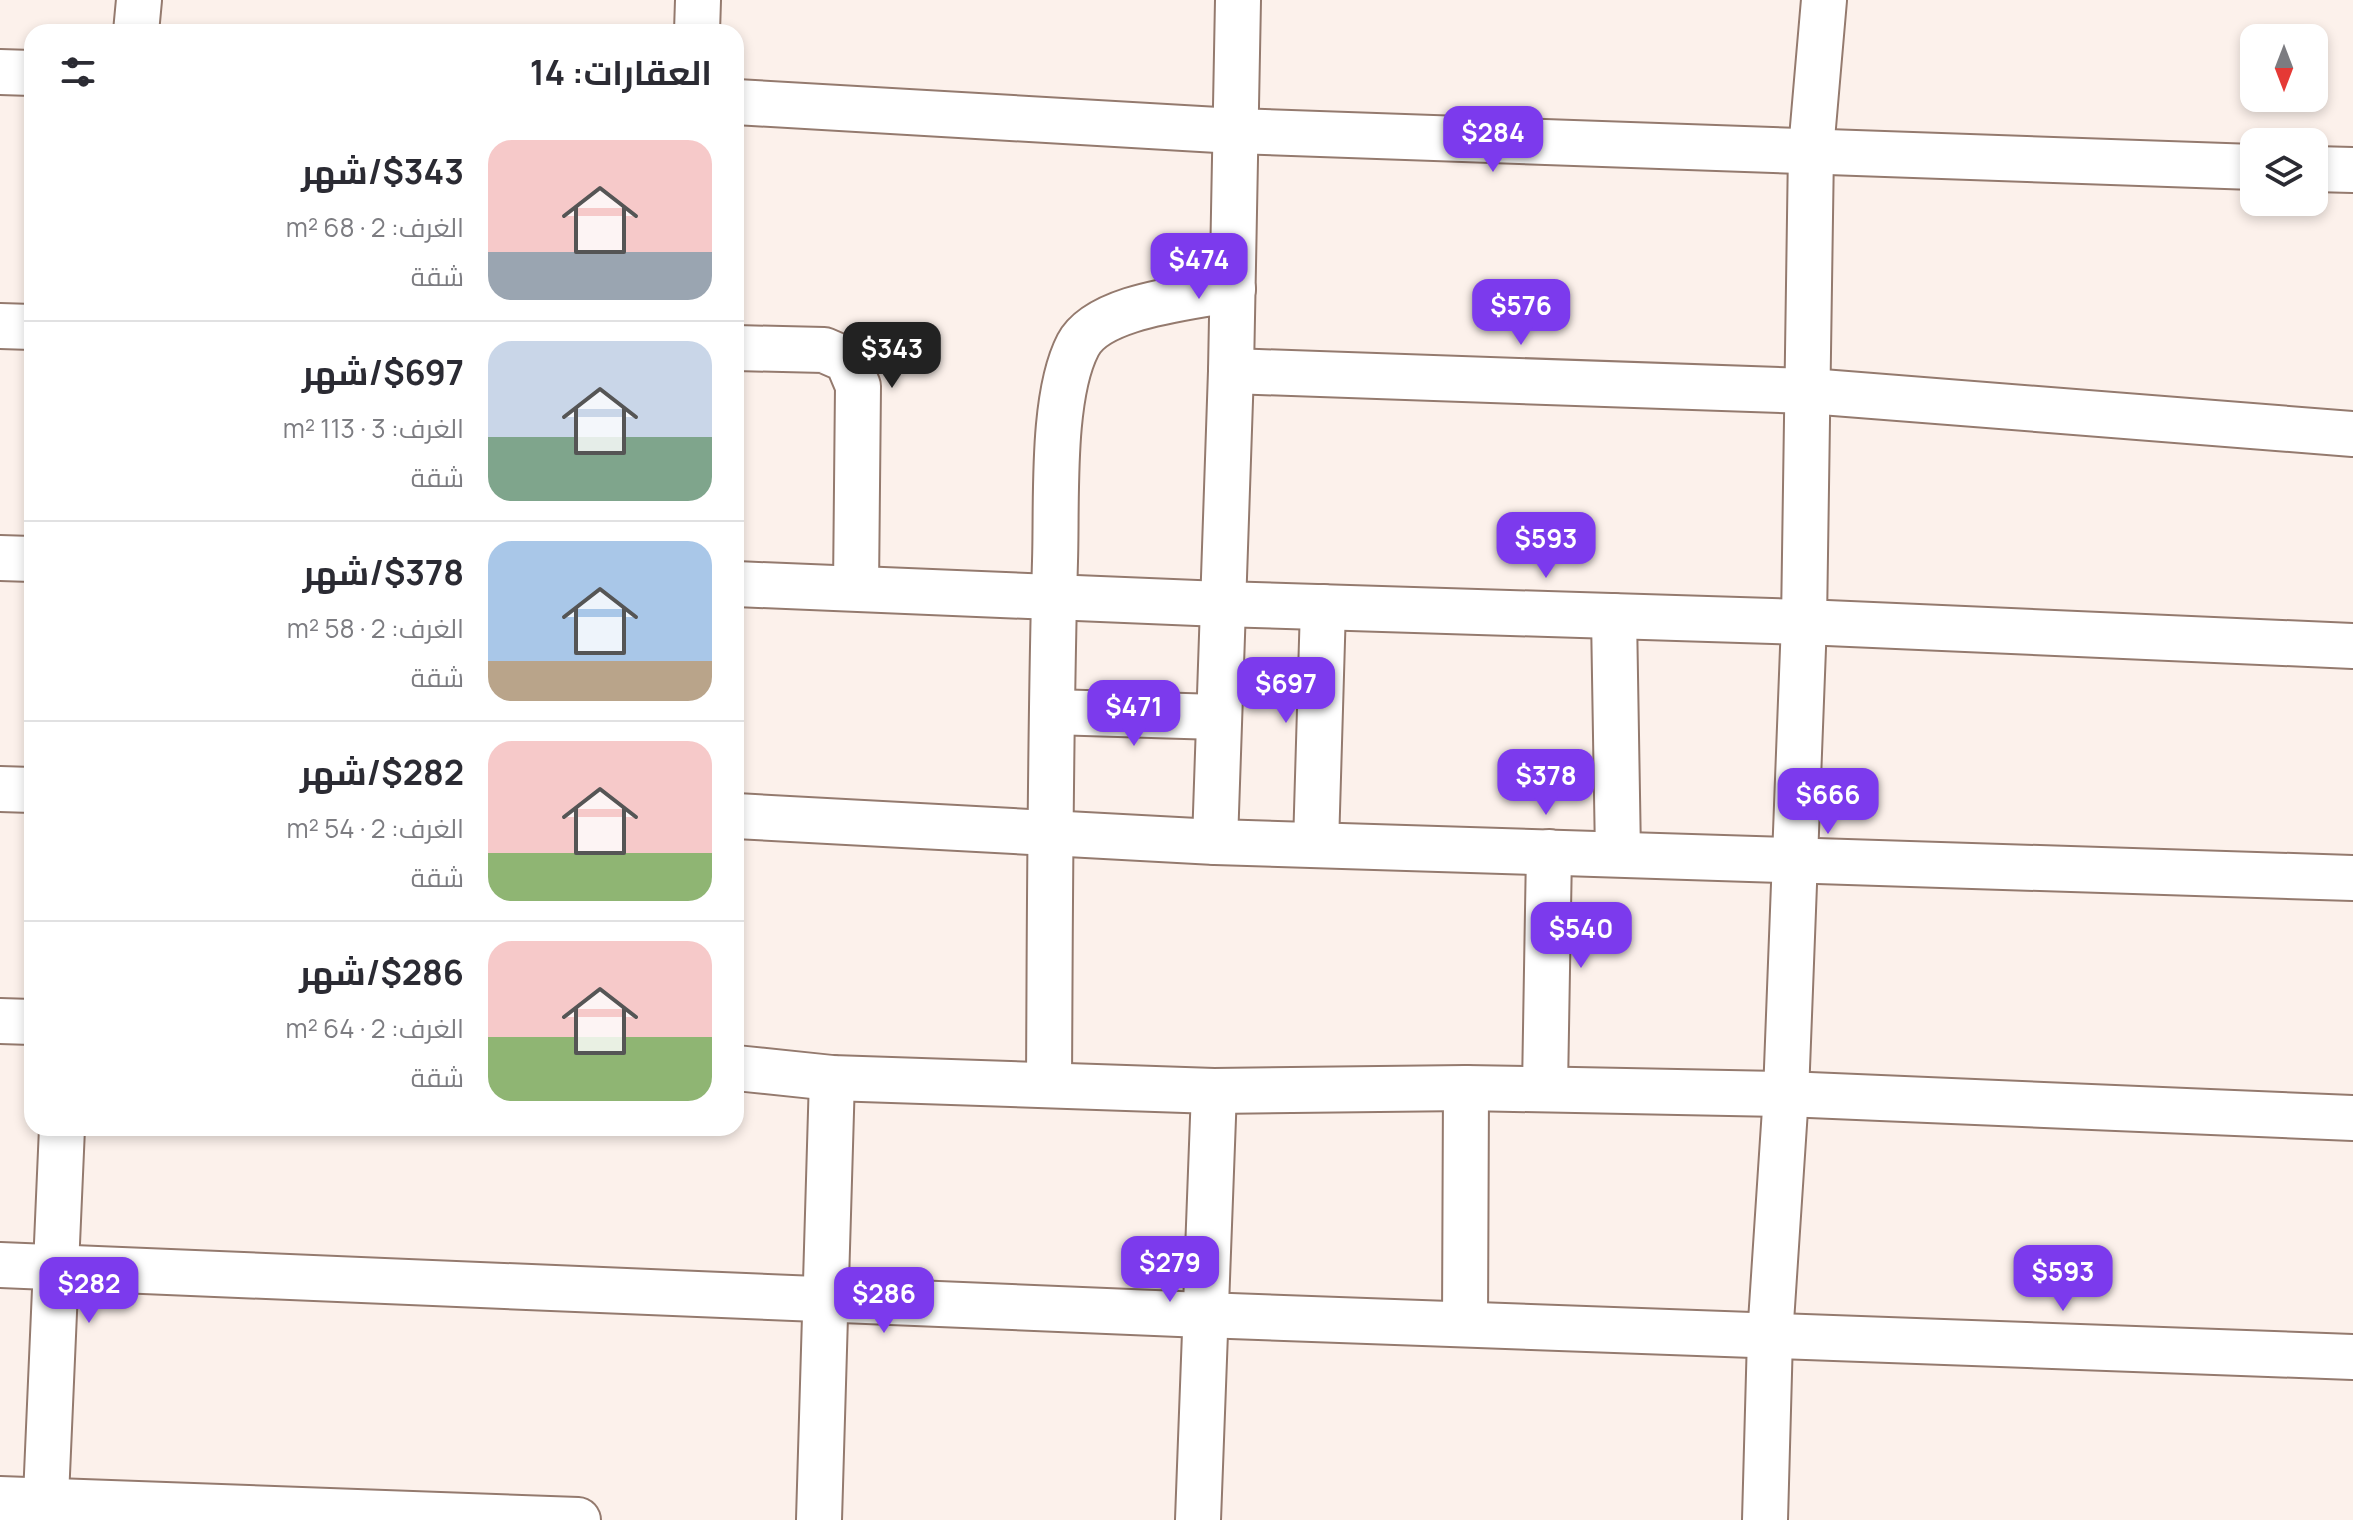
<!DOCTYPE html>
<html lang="ar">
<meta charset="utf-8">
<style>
:root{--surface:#fff;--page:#f7f7f7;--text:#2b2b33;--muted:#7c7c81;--line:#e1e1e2;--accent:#7c3aed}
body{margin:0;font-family:Manrope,Cairo,sans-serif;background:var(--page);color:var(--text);direction:rtl;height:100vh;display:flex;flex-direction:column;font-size:30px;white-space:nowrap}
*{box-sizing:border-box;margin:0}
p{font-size:26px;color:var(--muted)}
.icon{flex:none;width:44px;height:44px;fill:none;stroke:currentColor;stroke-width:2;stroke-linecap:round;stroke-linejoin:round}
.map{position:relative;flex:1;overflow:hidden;direction:ltr}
.panel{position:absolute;left:24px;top:24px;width:720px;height:1112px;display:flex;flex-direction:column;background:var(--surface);border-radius:24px;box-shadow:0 4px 12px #0003;direction:rtl}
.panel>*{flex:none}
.needle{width:52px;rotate:180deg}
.tools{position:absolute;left:2240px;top:24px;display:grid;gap:16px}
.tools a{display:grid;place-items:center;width:88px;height:88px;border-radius:16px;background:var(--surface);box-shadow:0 4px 12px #0003;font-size:40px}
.price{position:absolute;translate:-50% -68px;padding:0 18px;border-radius:16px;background:var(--accent);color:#fff;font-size:26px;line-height:52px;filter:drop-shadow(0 2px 4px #0008)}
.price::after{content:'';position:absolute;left:50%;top:48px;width:24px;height:18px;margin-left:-12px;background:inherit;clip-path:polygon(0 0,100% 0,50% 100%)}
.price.active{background:#222;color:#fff}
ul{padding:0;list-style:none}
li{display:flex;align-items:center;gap:24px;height:200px;padding:0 32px}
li+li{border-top:2px solid var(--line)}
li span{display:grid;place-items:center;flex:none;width:224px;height:160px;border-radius:24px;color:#555}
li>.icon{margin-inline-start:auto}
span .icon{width:96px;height:96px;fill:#fffc;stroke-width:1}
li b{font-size:34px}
h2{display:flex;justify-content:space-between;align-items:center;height:96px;padding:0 32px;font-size:34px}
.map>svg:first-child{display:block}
</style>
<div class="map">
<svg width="2353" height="1520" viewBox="0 0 2353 1520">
<rect width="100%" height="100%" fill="#fcf1eb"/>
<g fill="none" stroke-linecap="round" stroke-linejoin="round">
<defs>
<g id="minor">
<path d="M136 32 139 0"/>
<path d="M697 32 698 0"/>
<path d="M0 326 32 327"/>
<path d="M736 348 824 350 847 360 858 386 856 588"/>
<path d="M1231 371 1809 391 2353 434"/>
<path d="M0 558 32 559"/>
<path d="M736 584 1221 604 1804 622 2353 646"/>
<path d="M1614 616 1618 854"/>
<path d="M1052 712 1218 717"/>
<path d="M0 789 32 790"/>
<path d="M736 816 1215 842 2353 878"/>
<path d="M1215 842 1231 371 1238 0"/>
<path d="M1316 845 1323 607"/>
<path d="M0 1021 32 1022"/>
<path d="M736 1068 832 1078 1214 1091 1466 1088 1786 1094 2353 1118"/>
<path d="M1049 1083C1050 909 1050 735 1055 561 1057 502 1051 397 1078 345 1099 305 1191 298 1233 289"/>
<path d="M1545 1088 1549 852"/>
<path d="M0 1265 1203 1315 2353 1357"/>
<path d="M1465 1324 1466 1088"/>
<path d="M0 1499 578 1520"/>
<path d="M45 1520 62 1128"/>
<path d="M819 1520 832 1078"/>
<path d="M1198 1520 1214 1091"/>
<path d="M1765 1520 1770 1337 1786 1094 1804 622 1811 150 1824 0"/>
</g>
<g id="tertiary">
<path d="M0 72 32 73"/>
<path d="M736 102 1235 131 2254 167"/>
<path d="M2314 169 2353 170"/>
</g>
</defs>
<use href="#minor" stroke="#947a6e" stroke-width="48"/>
<use href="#tertiary" stroke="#947a6e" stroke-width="48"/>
<use href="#minor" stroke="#fff" stroke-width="44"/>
<use href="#tertiary" stroke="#fff" stroke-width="44"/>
</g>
</svg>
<div class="tools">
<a><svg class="needle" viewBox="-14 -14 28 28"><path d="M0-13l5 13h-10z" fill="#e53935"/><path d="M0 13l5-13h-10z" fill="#7c7c81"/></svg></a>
<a><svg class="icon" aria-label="layers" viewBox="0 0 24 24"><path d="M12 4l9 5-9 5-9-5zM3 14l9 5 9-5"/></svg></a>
</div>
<b class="price" style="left:1493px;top:174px">$284</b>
<b class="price" style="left:1199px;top:301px">$474</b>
<b class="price" style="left:1521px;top:347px">$576</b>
<b class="price active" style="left:892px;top:390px">$343</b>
<b class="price" style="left:1546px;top:580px">$593</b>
<b class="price" style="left:1286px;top:725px">$697</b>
<b class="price" style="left:1134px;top:748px">$471</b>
<b class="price" style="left:1546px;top:817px">$378</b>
<b class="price" style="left:1828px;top:836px">$666</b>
<b class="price" style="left:1581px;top:970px">$540</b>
<b class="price" style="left:1170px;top:1304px">$279</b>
<b class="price" style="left:2063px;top:1313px">$593</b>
<b class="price" style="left:89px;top:1325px">$282</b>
<b class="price" style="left:884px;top:1335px">$286</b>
<section class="panel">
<h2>العقارات: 14<svg class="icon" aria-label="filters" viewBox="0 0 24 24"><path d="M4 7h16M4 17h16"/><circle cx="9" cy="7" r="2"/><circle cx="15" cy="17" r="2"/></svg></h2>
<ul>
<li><span style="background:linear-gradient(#f6c9c9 70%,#9aa5b1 0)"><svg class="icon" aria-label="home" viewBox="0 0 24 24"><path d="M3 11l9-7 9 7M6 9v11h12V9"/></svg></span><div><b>$343/شهر</b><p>الغرف: 2 · 68 m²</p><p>شقة</p></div></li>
<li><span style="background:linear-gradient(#c9d6e8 60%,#7fa58c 0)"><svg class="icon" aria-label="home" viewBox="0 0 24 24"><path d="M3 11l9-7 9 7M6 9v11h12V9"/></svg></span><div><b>$697/شهر</b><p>الغرف: 3 · 113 m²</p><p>شقة</p></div></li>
<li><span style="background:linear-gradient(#a9c7e8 75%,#b9a48a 0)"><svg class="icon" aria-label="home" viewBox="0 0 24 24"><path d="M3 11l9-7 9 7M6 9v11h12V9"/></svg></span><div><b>$378/شهر</b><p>الغرف: 2 · 58 m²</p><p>شقة</p></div></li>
<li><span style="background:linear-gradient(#f6c9c9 70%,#8fb573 0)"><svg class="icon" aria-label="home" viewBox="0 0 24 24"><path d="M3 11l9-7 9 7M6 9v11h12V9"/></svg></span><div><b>$282/شهر</b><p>الغرف: 2 · 54 m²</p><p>شقة</p></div></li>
<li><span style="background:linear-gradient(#f6c9c9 60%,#8fb573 0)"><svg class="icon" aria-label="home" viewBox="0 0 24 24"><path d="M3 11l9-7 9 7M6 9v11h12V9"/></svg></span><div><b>$286/شهر</b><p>الغرف: 2 · 64 m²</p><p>شقة</p></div></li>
</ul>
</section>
</div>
